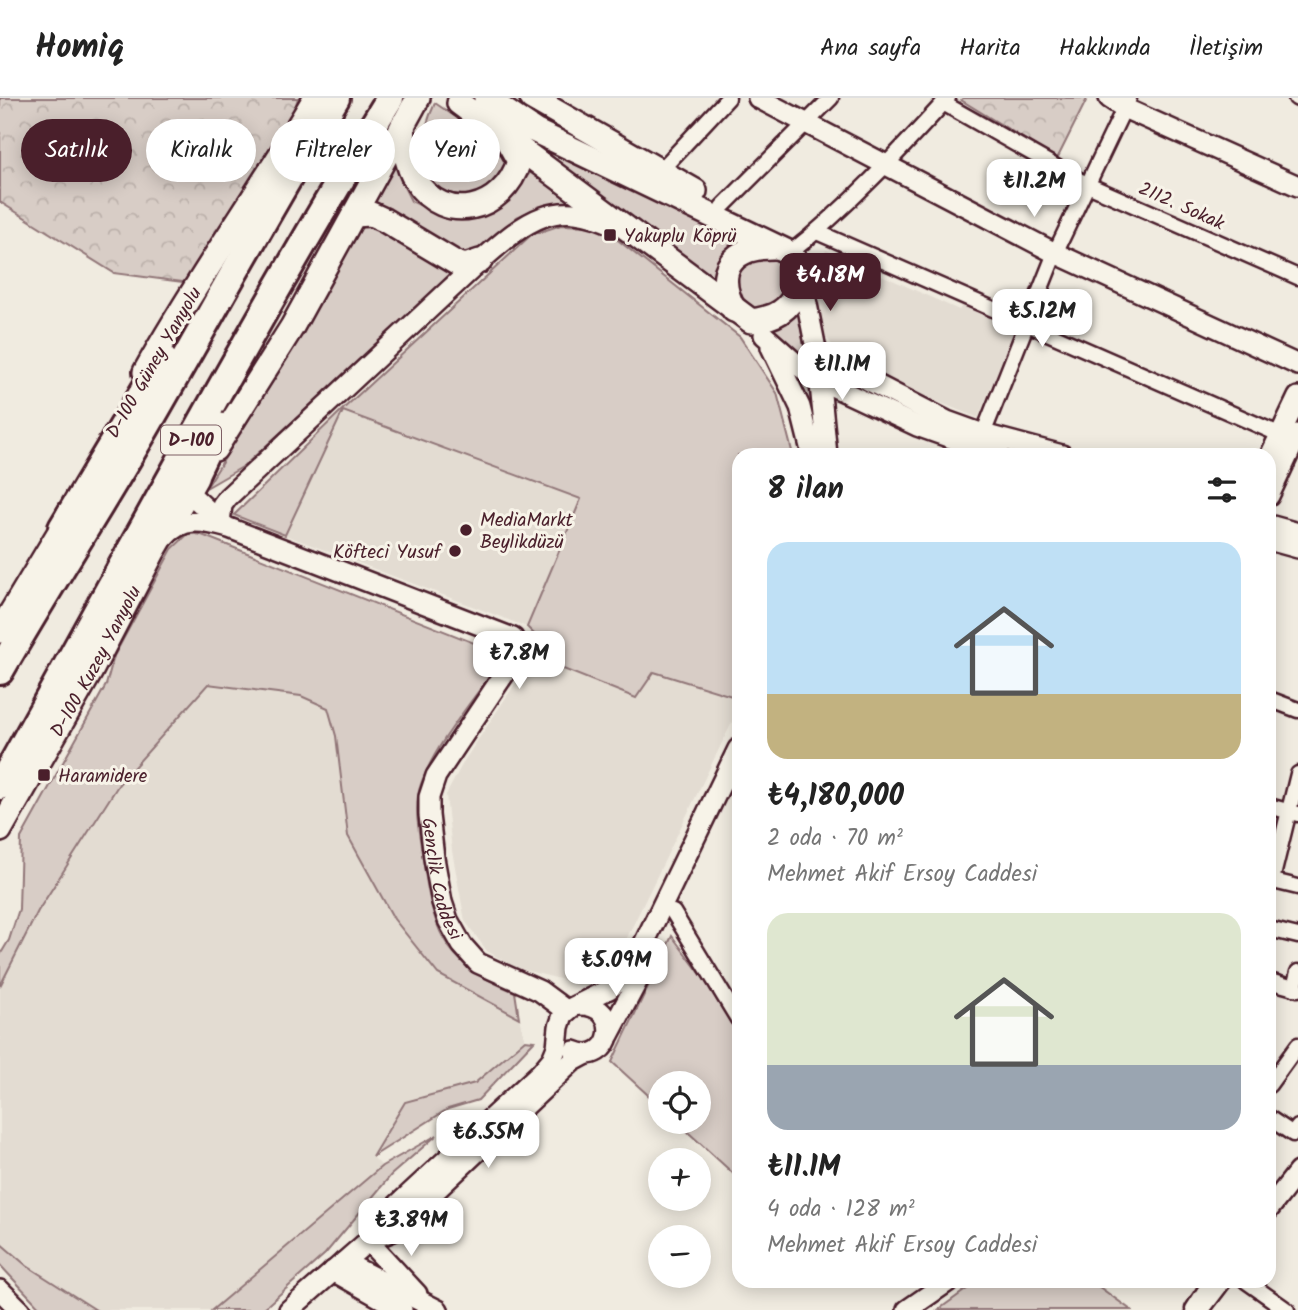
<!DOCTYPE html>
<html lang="tr">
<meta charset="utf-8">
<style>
:root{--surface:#fff;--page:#f6f6f6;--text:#222;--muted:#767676;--line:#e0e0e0;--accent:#4a1f2b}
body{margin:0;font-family:Kalam,sans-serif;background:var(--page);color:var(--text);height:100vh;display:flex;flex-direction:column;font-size:26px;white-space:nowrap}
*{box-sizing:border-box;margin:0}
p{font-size:23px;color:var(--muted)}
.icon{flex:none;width:38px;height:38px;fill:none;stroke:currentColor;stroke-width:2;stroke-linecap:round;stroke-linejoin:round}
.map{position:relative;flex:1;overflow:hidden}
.side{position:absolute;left:732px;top:350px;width:544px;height:840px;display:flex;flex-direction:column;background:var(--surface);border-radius:21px;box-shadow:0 4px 18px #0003}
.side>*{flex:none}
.hud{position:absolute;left:21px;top:21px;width:606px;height:63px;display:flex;gap:14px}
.tools{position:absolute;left:648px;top:973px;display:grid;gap:14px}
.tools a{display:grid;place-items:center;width:63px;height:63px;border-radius:50%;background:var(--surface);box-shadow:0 4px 18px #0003;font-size:35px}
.price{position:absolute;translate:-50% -60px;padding:0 16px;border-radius:14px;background:#fff;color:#222;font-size:23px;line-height:46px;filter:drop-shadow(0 2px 4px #0008)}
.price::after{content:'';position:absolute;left:50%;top:42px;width:21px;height:16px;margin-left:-10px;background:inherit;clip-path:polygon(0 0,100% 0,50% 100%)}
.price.on{background:var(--accent);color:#fff}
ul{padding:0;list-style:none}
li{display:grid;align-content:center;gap:14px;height:371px;padding:0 35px}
li span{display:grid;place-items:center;height:217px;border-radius:21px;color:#555}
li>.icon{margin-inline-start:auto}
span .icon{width:126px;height:126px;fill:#fffc;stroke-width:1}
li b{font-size:30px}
h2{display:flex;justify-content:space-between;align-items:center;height:84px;padding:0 35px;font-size:30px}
.pill{padding:0 24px;border-radius:32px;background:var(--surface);box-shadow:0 4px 18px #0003;font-size:24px;line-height:63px}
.pill.on{background:var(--accent);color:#fff}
header{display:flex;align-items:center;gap:42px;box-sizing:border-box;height:98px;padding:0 35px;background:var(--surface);border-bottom:2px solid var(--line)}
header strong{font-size:33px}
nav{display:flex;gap:38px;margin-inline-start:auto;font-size:24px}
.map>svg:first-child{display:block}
</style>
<header>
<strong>Homiq</strong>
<nav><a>Ana sayfa</a><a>Harita</a><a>Hakkında</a><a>İletişim</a></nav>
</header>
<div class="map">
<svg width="1298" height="1212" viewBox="0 0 1298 1212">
<defs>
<pattern id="park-crowns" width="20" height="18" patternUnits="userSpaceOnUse" patternTransform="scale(1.75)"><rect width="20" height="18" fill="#d8cdc6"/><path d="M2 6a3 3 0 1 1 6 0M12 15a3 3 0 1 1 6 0" fill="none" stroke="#bbb0aa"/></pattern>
</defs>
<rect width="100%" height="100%" fill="#f0ebe0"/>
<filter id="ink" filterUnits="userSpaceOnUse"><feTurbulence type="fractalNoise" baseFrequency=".0143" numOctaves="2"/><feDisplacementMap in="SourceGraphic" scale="14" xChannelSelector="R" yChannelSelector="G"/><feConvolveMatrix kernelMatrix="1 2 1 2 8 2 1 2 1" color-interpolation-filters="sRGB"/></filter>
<g filter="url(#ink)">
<g fill="#e3dcd2">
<path d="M826 152 959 212 962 208 1015 231 978 320 894 286 846 261 837 253 823 235 820 225 817 177Z"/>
<path d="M342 312 581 401 527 529 285 437Z"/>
<path d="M533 559 636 600 653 574 738 600V612L619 856 589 875 564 882 516 870 487 853 465 823 452 753 446 697 464 663Z"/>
<path d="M208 586 301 598 328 610 336 638 438 876 519 920 525 942 475 985 405 1004 373 1059 382 1068 212 1212H96L27 1168 0 1145V888L38 813 119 686Z"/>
</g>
<g fill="#d8cdc6" stroke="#917678" stroke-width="2">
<path d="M462 0H476L744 144 719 190Z"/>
<path d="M435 5 506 53 512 66 490 98C480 99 466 103 456 100 452 99 446 94 442 92 411 73 423 31 435 5Z"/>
<path d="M396 66 401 83 411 103 436 115H485L509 102 532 72 578 104C555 104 538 109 517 119L244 368 206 390 288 259Z"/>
<path d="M561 127 589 128 609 135 740 239 777 295 793 357H738V600L654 574 636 600 533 559 545 547 527 529 581 401 343 313 285 437 234 417 342 312 531 137Z"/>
<path d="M768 158C785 164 793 175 790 194L763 213C737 207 725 173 751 161 756 159 763 159 768 158Z"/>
<path d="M797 208 807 265 765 229Z"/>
<path d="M792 277 810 284 819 350Z"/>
<path d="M189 435 202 437 502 556 499 565C474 601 436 645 421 686 413 707 419 733 422 754 433 830 439 864 515 894L519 920 438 876 394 821 348 738 336 638 328 610 301 598 208 586 119 686 38 813 0 888V857L9 842 19 811 21 740 106 587 114 558 172 451Z"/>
<path d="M672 838 738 926V1080L677 1024H698V985H660V1008L612 964Z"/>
<path d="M525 942 534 943 478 1002 448 1011 372 1059 405 1004 475 985Z"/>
<path d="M437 1037 391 1077 325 1156 262 1212H212L382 1068Z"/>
<path d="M0 1145 27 1168 96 1212H42L0 1167Z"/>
<path d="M978 1183H1091L1131 1212H938Z"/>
</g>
<g fill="url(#park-crowns)" stroke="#917678" stroke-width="2">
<path d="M0 0H298L287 35 190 185 114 175 0 104Z"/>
<path d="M963 0H1086L1087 1 1057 61 961 2Z"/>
</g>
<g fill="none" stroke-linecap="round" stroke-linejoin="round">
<defs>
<g id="street">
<path d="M1296 0 1298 1"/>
<path d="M943 5 1088 87 1298 179"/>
<path d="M660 73 728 0"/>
<path d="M722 109 831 0"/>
<path d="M817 134 1281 337"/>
<path d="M790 155C848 109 898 55 948 0"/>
<path d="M983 336 1055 155 1129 0"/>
<path d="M1269 601 1298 612"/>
<path d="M1269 708 1298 716"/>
<path d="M1269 782 1298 789"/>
<path d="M1272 782 1298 676"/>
<path d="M673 814 738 921"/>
<path d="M1269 831 1298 838"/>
<path d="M1269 883 1298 891"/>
<path d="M1294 890 1298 874"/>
<path d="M1269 987 1298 947"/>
<path d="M1269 1020 1293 1036 1298 1029"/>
<path d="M1246 1183 1287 1212"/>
<path d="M1193 1211 1211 1183"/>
<path d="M1202 1212 1224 1183"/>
</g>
<g id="secondary">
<path d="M758 0 1055 155 1298 267"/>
<path d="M1109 0 1124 10 1298 88"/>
<path d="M802 181 817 256 827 357"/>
<path d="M764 237 800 269 819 282 917 328 999 357"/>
<path d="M771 249 800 309 812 357"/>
<path d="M817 256 947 323 983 336 1062 357"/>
<path d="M1269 360 1298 299"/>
<path d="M187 393 225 428"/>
<path d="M1269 398 1298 336"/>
<path d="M220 425 222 407 228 399 476 167C523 126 552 96 616 128"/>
<path d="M1269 427 1298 435"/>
<path id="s1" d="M164 440C183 418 203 423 229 430L513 540 518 553 513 563 436 678 429 699V717L434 760 442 804 448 822 462 847 478 865 540 893 567 913"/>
<path d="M1269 442 1298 450"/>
<path d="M609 937 648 863"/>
<path d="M574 953C613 970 625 906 579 907"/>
<path d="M1269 1111 1298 1074"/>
<path d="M368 1143 379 1124 541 974 552 961 557 949 559 929 563 917 571 910 609 891 623 880 634 866 738 651"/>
<path d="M368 1143 417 1196"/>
<path d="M344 1164 438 1212"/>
<path d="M333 1173 402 1212"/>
<path d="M0 1192 20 1212"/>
<path d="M289 1212 368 1143 393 1133 572 964 585 957"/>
<path d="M907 1212 949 1183"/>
</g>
<g id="primary">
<path d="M532 0 695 93"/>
<path d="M459 5 751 223C775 220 789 213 798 191 802 183 803 177 800 169 798 165 793 160 790 155L535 33 486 0"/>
<path d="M403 26C404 45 405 66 416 83 444 128 504 113 519 63L506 40"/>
<path d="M354 117 371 116 384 122 456 165 465 168 480 163"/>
<path d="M734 212C713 171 733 148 776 149"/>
<path d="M145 274C197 180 261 93 315 0"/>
<path d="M215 351 292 229 418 0"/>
<path d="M0 533 62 430 69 415"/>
<path id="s2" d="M0 732 91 573 153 454 196 380"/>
</g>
<g id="highway">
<path d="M187 393 218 328"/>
<path d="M62 430 163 261"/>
<path d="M0 573C44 496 92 422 137 345 204 230 267 113 336 0"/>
<path d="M0 688C129 458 252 225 390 0"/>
</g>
</defs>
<use href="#street" stroke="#4a1f2b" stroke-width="19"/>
<use href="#secondary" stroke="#4a1f2b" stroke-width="24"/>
<use href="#primary" stroke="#4a1f2b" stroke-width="28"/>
<use href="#highway" stroke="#4a1f2b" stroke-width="32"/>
<use href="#street" stroke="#f7f3e8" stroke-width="14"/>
<use href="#secondary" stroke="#f7f3e8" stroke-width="19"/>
<use href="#primary" stroke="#f7f3e8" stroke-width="23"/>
<use href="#highway" stroke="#f7f3e8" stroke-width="26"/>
</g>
</g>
<g fill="#4a1f2b" stroke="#f7f3e8" stroke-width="2.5">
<rect x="603" y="130" width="14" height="14" rx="3.5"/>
<circle cx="466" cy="432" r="7"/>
<circle cx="455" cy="453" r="7"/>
<rect x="37" y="670" width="14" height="14" rx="3.5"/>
</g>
<g text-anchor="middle" stroke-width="6" stroke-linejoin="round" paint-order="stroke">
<rect fill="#f7f3e8" stroke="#7e5f64" stroke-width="2" x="161" y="327.5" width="60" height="29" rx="5"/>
<g font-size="18" font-weight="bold" fill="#4a1f2b">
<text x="191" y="348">D-100</text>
</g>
<g font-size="19" fill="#4a1f2b" stroke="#f7f3e8">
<text transform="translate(1182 107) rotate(24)" y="7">2112. Sokak</text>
<text transform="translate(153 264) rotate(-60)" y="7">D-100 Güney Yanyolu</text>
<text dy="7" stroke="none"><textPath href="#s2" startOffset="194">D-100 Kuzey Yanyolu</textPath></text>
<text dy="7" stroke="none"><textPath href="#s1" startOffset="644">Gençlik Caddesi</textPath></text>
</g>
<g font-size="19" fill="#4a1f2b" stroke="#f7f3e8" text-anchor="start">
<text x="624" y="144">Yakuplu Köprü</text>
<text x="480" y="428">MediaMarkt<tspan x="480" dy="22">Beylikdüzü</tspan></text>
<text x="441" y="460" text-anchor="end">Köfteci Yusuf</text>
<text x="58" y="684">Haramidere</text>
</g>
</g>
</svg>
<div class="tools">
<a><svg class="icon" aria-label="locate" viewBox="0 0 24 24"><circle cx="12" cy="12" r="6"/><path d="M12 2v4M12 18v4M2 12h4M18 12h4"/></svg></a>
<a>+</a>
<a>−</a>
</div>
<b class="price" style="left:1034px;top:121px">₺11.2M</b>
<b class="price on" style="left:830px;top:215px">₺4.18M</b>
<b class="price" style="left:1042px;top:251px">₺5.12M</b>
<b class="price" style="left:842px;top:304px">₺11.1M</b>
<b class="price" style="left:519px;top:593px">₺7.8M</b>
<b class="price" style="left:616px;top:900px">₺5.09M</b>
<b class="price" style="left:488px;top:1072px">₺6.55M</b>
<b class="price" style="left:411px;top:1160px">₺3.89M</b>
<div class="hud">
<a class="pill on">Satılık</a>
<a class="pill">Kiralık</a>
<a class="pill">Filtreler</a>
<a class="pill">Yeni</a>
</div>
<section class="side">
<h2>8 ilan<svg class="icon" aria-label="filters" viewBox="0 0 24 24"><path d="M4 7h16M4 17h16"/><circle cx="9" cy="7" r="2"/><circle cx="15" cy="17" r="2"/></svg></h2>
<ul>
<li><span style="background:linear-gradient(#bfe0f5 70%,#c2b280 0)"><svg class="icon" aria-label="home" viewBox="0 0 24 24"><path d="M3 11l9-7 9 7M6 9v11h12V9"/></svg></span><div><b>₺4,180,000</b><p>2 oda · 70 m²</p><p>Mehmet Akif Ersoy Caddesi</p></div></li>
<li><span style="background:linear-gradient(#dfe7d0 70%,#9aa5b1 0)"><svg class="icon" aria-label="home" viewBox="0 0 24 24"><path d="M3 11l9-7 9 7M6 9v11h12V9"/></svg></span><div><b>₺11.1M</b><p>4 oda · 128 m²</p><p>Mehmet Akif Ersoy Caddesi</p></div></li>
</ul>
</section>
</div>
